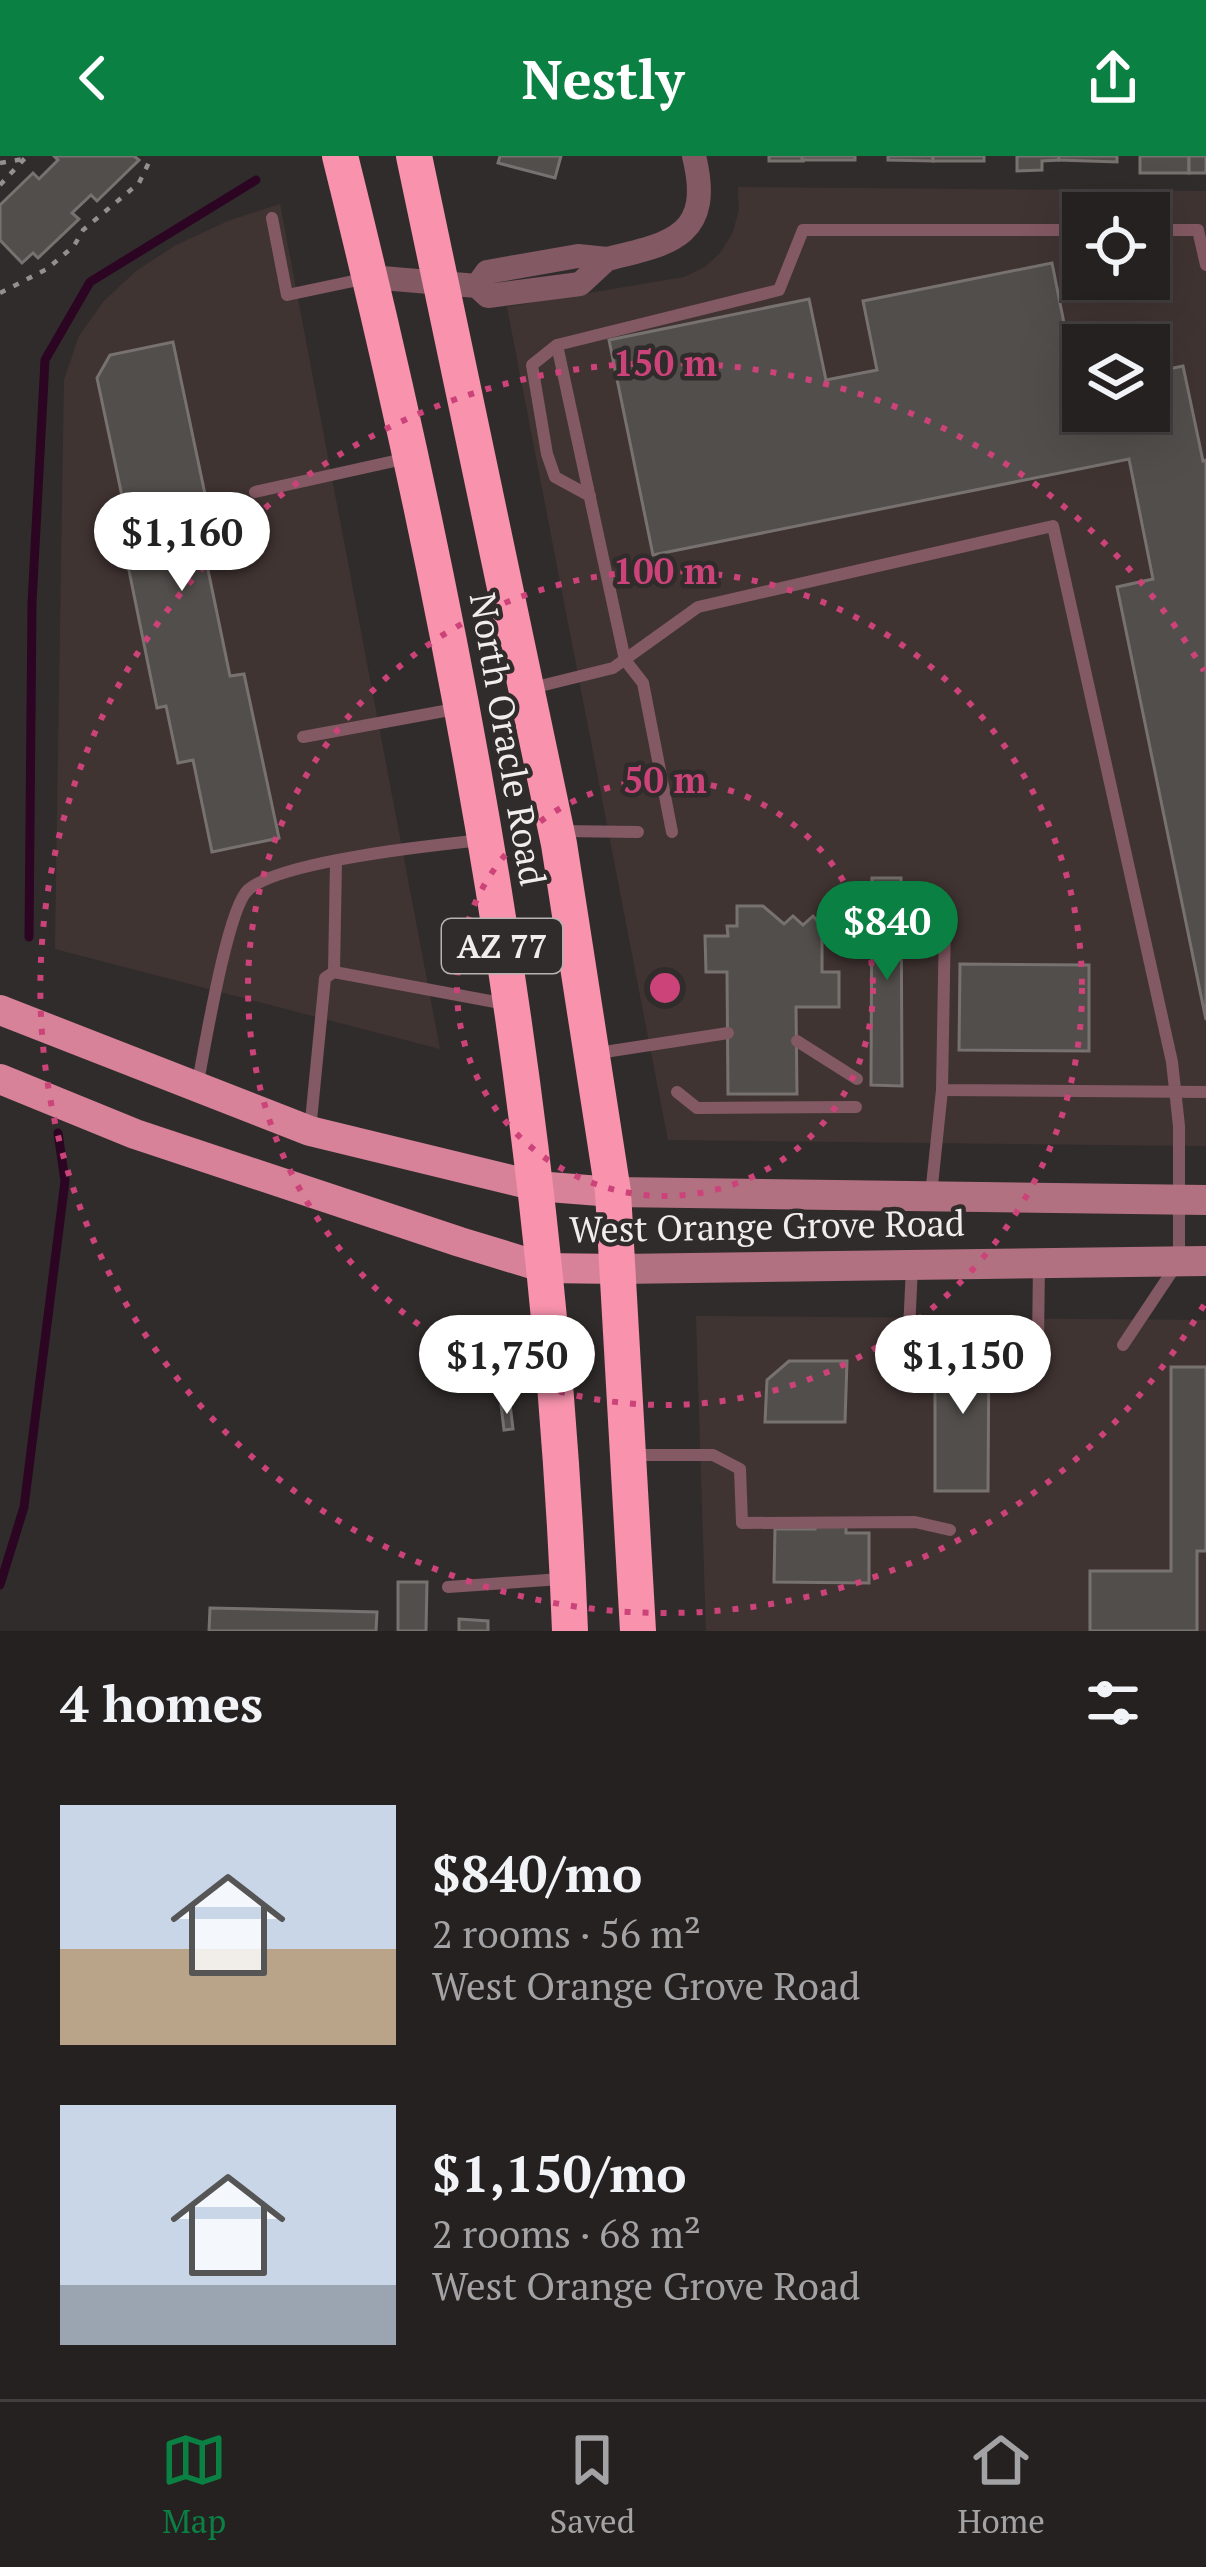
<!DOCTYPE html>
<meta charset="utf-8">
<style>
:root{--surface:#252121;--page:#312e2e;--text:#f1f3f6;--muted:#a3a3a5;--line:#423e3f;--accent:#0b8043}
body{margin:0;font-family:"PT Serif",serif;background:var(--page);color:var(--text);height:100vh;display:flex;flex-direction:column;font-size:45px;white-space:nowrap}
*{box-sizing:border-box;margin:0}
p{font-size:39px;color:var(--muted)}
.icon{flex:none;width:66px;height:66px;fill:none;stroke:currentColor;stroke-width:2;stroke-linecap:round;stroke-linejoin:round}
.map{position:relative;height:1475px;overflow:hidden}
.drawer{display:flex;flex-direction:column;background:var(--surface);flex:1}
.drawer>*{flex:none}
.controls{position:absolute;left:1062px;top:36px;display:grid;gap:24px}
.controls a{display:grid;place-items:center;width:108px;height:108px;border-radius:0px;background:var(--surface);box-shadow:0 12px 48px #0002,0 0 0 3px var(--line);font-size:60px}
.price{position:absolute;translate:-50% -102px;padding:0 27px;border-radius:42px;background:#fff;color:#222;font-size:39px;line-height:78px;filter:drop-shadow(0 3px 6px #0008)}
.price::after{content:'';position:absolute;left:50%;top:72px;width:36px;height:27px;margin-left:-18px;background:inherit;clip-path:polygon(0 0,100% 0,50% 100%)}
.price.on{background:var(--accent);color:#fff}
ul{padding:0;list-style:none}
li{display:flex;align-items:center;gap:36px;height:300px;padding:0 60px}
li span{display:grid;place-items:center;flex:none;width:336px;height:240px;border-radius:0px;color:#555}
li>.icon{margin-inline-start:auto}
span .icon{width:144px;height:144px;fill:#fffc;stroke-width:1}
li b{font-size:51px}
h2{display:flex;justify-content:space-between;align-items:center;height:144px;padding:0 60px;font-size:51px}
header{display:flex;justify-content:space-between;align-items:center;height:156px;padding:0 60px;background:var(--accent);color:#fff;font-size:54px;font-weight:800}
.tabs{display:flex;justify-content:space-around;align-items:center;height:168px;border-top:3px solid var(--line);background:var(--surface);font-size:33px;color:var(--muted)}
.tabs a{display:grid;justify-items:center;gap:6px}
.tabs .on{color:var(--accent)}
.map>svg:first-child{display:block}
</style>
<header><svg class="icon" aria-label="back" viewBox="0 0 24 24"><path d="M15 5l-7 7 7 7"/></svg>Nestly<svg class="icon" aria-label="share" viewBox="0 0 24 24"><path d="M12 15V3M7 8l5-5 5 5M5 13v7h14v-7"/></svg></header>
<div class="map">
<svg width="1206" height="1475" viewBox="0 0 1206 1475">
<rect width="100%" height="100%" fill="#312c2c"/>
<g fill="#403432" fill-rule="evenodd">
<path d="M738 31 1206 35V990L668 984 507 151 684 121 705 111 721 96 733 76 739 54ZM1083 57H1149V123H1083ZM1083 189H1149V255H1083Z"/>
<path d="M280 48 440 893 55 793 64 224 79 180 104 145 136 115 176 89 228 65Z"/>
<path d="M696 1160 1206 1164V1475H706Z"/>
</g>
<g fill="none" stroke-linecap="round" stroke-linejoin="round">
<g stroke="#2c0523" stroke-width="9">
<path d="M29 781 32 447 45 204 90 126 256 24"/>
<path d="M0 1429 24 1351 65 1025 58 977"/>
</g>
</g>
<g fill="#524e4b" stroke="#77726f" stroke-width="3">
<path d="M54 0H134L139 4 97 45 91 39 72 57 79 63 38 102 33 97 22 107 0 84V49L33 17 39 23 58 4Z"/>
<path d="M500 0H561L555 22 498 7Z"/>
<path d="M769 0H802L803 5H769Z"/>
<rect x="802" y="0" width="53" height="4"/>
<path d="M888 0H933V5L888 4Z"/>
<rect x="933" y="0" width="51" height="5"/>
<path d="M1017 0H1059V4L1042 5V14L1017 15Z"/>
<path d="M1059 0H1117V6L1059 4Z"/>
<rect x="1140" y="0" width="49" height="17"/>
<rect x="1189" y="0" width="17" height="17"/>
<path d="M1052 107 1077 232 1083 230V255H1149V217L1183 210 1203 305 1206 304V864L1117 431 1153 423 1129 303 653 399 609 184 809 143 826 224 877 214 863 145Z"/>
<path d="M173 186 206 343 194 346 230 520 244 518 279 682 212 696 193 604 178 607 166 550 157 552 122 380 130 378 97 222 110 199Z"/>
<path d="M872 722H901L902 930 871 929Z"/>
<path d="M737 750H763L784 768 793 760 803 769 813 760 822 770V816H839V851H796L797 938H728L727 816H706L705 780H728L727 770H737Z"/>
<path d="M960 808 1089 809V895L959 894Z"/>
<path d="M951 1181H989L988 1335H935V1203H951Z"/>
<path d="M789 1205H847L845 1266H765L767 1224Z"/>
<path d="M1171 1211H1206V1395H1197V1475H1090V1415H1171Z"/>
<path d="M510 1248 513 1273 504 1274 501 1249Z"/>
<path d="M815 1367H846V1377H869V1427L774 1426 775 1373H815Z"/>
<path d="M398 1426H427L426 1475H398Z"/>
<path d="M210 1452 377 1456 376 1475H209Z"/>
<path d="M459 1463 488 1465V1475H459Z"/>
</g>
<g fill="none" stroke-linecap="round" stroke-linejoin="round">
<g stroke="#94908f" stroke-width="4.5" stroke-dasharray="6 9" stroke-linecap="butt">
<path d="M0 7 24 3"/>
<path d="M0 29 27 0"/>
<path d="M0 137 47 113 74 90 83 74 139 27 152 0"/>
</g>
<g stroke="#835963" stroke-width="12">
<path d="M272 62 287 139 363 123"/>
<path d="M1149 74H1198L1206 109"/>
<path d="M557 189 625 504 643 527 672 676"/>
<path d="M255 336 408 302"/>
<path d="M590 340 555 321 547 298 532 209 557 189 779 134 803 74H1083"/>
<path d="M528 533 613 512 698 451 1053 370 1172 906 1179 970V1105L1123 1189"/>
<path d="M303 581 455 553"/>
<path d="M561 675 638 676"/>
<path d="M945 765 942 934 1206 936"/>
<path d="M334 816 336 706"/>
<path d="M797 885 857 923"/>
<path d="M598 897 728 877"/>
<path d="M197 931C204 896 227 753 248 734 280 705 435 689 483 684"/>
<path d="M677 936 697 952 856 951"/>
<path d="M310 975 325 822 334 816 506 848"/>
<path d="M931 1039 942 934"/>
<path d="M1038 1187 1039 1108"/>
<path d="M890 1205 909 1175 912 1110"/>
<path d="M630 1299H713L740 1313 742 1367 915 1366 950 1374"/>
<path d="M448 1431 561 1423"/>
</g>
<g stroke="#835963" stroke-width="24">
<path d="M607 103C671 88 714 80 694 0"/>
<path d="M370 121 477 130 488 140 580 128 607 103 578 100 487 116 477 130"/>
</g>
<g stroke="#b27181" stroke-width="30">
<path d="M613 1036 1206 1044"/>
<path d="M618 1113 1206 1105"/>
</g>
<g stroke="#d78298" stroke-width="30">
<path d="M0 854 310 975 536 1030 613 1036"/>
<path d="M0 923 135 978 460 1086 545 1112 618 1113"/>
</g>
<g stroke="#f892ad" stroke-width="36">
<path d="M340 0C461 484 551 976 570 1475"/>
<path d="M414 0 559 688 613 1036 638 1475"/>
</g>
</g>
<g fill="none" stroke="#cb4378" stroke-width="6" stroke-dasharray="6 12">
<circle cx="665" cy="832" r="208"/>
<circle cx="665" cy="832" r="417"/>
<path d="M1204 1149A625 625 0 1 1 1204 515"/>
</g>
<g text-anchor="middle" stroke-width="9" stroke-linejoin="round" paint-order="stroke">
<rect fill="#312c2c" stroke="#b7b3b2" stroke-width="3" x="442" y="763" width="120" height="54" rx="9"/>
<g font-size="33" font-weight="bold" fill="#f0edec">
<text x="502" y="802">AZ 77</text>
</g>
<g font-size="36" fill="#f0edec" stroke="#312c2c">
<text transform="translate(508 583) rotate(80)" y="13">North Oracle Road</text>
<text transform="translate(767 1070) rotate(-1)" y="13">West Orange Grove Road</text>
</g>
</g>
<circle cx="665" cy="832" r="18" fill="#cb4378" stroke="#312c2c" stroke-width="6"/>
<g font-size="36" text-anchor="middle" font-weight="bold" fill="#cb4378" stroke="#312c2c" stroke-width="9" stroke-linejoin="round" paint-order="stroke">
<text x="665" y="220">150 m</text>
<text x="665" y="428">100 m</text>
<text x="665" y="637">50 m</text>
</g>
</svg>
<div class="controls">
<a><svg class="icon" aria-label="locate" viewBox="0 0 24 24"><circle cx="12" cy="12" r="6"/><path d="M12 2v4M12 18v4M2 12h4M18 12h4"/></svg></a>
<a><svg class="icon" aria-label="layers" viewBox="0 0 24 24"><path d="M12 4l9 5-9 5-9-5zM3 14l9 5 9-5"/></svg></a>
</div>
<b class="price" style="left:182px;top:438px">$1,160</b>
<b class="price on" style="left:887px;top:827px">$840</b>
<b class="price" style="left:507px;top:1261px">$1,750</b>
<b class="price" style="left:963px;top:1261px">$1,150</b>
</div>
<section class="drawer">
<h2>4 homes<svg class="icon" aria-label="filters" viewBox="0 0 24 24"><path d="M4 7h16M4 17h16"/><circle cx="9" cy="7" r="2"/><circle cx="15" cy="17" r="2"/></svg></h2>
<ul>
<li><span style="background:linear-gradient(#c9d6e8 60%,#b9a48a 0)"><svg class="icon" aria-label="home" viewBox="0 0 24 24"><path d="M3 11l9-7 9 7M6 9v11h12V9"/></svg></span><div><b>$840/mo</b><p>2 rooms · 56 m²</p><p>West Orange Grove Road</p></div></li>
<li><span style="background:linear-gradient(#c9d6e8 75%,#9aa5b1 0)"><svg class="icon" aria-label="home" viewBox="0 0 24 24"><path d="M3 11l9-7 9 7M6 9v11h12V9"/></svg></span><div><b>$1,150/mo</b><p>2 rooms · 68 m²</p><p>West Orange Grove Road</p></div></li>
</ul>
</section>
<nav class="tabs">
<a class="on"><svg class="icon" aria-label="map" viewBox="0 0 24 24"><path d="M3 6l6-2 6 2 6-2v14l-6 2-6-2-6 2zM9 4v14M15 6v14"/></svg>Map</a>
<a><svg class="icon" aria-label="saved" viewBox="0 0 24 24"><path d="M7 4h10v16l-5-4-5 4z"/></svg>Saved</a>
<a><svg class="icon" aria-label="home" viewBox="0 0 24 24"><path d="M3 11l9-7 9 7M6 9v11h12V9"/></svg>Home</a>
</nav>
